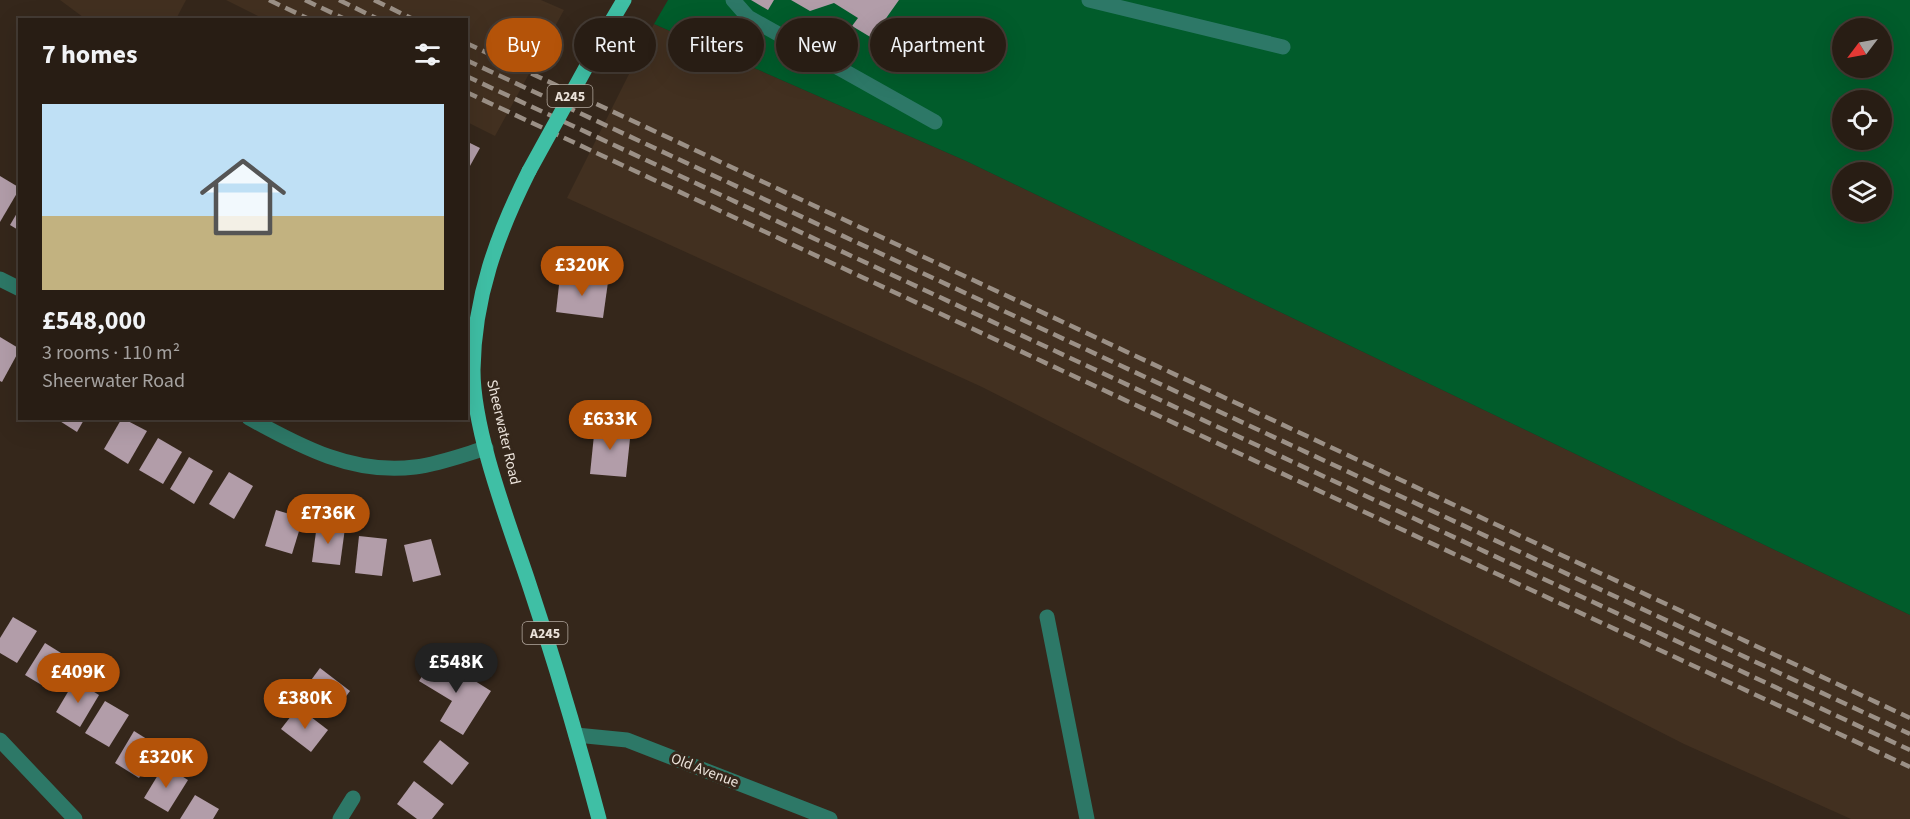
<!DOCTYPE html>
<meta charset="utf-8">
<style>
:root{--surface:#281d14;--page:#30261d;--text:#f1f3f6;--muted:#a5a2a0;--line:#443b34;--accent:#b45309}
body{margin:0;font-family:"Source Sans 3",sans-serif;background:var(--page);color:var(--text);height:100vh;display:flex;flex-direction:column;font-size:22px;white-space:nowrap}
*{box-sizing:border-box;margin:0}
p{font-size:20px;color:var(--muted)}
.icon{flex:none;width:33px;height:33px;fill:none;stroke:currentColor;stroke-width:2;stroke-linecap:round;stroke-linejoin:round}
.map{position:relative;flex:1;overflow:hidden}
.sheet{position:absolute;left:18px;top:18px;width:450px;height:402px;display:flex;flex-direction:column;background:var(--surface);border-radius:0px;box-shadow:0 6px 24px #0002,0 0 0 2px var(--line)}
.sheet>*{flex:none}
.top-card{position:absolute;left:486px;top:18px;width:570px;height:54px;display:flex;gap:12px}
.needle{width:39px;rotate:238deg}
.buttons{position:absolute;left:1832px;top:18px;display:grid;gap:12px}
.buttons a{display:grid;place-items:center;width:60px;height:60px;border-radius:50%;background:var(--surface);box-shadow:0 6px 24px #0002,0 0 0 2px var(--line);font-size:30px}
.price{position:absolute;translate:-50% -51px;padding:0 14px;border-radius:21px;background:var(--accent);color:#fff;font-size:20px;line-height:39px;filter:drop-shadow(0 2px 3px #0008)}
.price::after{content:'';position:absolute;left:50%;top:36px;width:18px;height:14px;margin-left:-9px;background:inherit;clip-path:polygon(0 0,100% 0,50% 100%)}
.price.selected{background:#222;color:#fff}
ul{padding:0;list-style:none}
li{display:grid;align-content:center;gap:12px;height:318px;padding:0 24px}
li+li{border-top:2px solid var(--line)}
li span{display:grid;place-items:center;height:186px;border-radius:0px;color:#555}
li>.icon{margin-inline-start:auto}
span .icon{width:108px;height:108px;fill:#fffc;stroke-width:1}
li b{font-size:26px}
h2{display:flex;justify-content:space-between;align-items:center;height:72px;padding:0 24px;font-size:26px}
.chip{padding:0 21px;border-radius:27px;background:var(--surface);box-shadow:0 6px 24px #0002,0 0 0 2px var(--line);font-size:21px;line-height:54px}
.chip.selected{background:var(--accent);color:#fff}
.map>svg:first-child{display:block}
</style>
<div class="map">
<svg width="1910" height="819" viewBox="0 0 1910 819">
<rect width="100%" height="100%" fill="#35271b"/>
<g fill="#423020">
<path d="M60 0H186L176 19 87 20Z"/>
<path d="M226 0H541L564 10 495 136 467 122 466 20 264 19Z"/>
<path d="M654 24 966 161 1910 615V819H1851L1684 744 982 387 567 198Z"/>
</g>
<path fill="#015c2b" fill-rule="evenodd" d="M668 0H1910V615L966 161 654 24ZM1842 28H1881V68H1842ZM1842 100H1881V140H1842ZM1842 172H1881V212H1842Z"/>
<g fill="#b29da9">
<path d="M751 0H774L768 10Z"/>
<path d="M791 0H899L872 38 852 26 858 18 834 3 810 11Z"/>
<path d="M466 141 480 148 466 173Z"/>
<path d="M0 176 20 188 0 222Z"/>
<path d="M20 208V231L10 225Z"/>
<path d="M560 276 608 282 603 318 556 312Z"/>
<path d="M0 337 20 349 2 382 0 381Z"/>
<path d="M55 418H85L77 432Z"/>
<path d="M122 418 147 431 128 464 104 449Z"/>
<path d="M595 425 631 429 626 477 590 474Z"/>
<path d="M158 438 182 452 163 484 139 470Z"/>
<path d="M189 457 213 471 194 504 170 489Z"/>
<path d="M229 472 253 486 234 519 209 504Z"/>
<path d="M276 510 303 518 292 554 265 546Z"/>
<path d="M317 524 345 528 340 565 312 562Z"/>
<path d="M359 536 387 539 382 576 355 573Z"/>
<path d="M431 539 441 575 413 582 404 545Z"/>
<path d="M13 617 37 631 17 663 0 653V638Z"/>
<path d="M45 643 69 658 50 690 25 675Z"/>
<path d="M435 656 491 691 463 735 440 721 452 701 419 681Z"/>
<path d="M320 668 350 691 333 714 303 691Z"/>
<path d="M75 680 99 695 80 727 56 712Z"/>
<path d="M105 701 129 715 109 747 85 733Z"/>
<path d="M298 707 328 730 311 752 281 729Z"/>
<path d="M134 731 158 746 139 778 115 763Z"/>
<path d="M440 740 469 763 452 785 423 762Z"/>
<path d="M164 765 188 780 168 812 144 798Z"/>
<path d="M414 781 444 804 432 819H417L397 804Z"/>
<path d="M195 795 219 809 213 819H180Z"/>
</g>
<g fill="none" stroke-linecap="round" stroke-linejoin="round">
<g stroke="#2d7867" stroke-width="15">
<path d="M733 0 748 17 935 122"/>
<path d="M1089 0 1283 47"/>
<path d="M0 279 20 289"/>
<path d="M249 418C301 447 354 475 415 467 439 464 463 455 486 448"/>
<path d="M1047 617 1087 819"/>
<path d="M576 735 627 740 830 819"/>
<path d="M0 740 75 819"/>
<path d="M340 819 353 798"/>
</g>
<g stroke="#3fbfa5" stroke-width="15">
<path d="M611 22 624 0"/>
<path d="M529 171C497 235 474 297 473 370 473 432 509 524 529 584 555 662 578 740 599 819"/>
</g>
<g stroke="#9b9086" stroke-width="4.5" stroke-dasharray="12 6" stroke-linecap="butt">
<path d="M269 0 311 20"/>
<path d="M305 0 347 20"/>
<path d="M339 0 380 20"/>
<path d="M374 0 415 20"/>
<path d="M466 43 1910 718"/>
<path d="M466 60 1910 734"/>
<path d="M466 76 1910 750"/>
<path d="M466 92 1910 767"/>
</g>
<path stroke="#3fbfa5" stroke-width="15" d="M529 171 611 22"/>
</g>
<g text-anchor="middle" stroke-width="6" stroke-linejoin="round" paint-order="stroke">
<g fill="#35271b" stroke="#b4aaa1" stroke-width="1.5">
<rect x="547.5" y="85" width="45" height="22" rx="4.5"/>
<rect x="522.5" y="622" width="45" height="22" rx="4.5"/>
</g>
<g font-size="14" font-weight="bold" fill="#ebe2da">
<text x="570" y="101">A245</text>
<text x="545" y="638">A245</text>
</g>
<g font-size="15" fill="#ebe2da" stroke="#35271b">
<text transform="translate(504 432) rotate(77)" y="5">Sheerwater Road</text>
<text transform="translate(705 770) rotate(21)" y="5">Old Avenue</text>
</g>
</g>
</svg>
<div class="buttons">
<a><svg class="needle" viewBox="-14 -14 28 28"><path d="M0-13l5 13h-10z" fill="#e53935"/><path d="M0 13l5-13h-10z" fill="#a5a2a0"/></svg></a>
<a><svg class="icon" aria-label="locate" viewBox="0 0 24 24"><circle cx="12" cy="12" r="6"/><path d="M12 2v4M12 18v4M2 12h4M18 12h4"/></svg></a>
<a><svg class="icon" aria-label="layers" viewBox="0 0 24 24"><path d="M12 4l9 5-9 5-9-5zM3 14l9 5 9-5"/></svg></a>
</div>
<b class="price" style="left:582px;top:297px">£320K</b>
<b class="price" style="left:610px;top:451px">£633K</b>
<b class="price" style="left:328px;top:545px">£736K</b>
<b class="price selected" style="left:456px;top:694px">£548K</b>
<b class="price" style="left:78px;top:704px">£409K</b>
<b class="price" style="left:305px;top:730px">£380K</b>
<b class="price" style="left:166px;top:789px">£320K</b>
<div class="top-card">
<a class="chip selected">Buy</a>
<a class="chip">Rent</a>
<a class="chip">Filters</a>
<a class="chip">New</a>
<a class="chip">Apartment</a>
</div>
<section class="sheet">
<h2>7 homes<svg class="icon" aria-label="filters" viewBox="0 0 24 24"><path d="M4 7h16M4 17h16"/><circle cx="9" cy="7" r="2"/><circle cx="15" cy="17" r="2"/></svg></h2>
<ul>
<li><span style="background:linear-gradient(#bfe0f5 60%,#c2b280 0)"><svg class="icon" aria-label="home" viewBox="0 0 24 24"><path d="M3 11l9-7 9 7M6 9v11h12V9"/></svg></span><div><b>£548,000</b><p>3 rooms · 110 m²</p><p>Sheerwater Road</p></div></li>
</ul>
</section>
</div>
